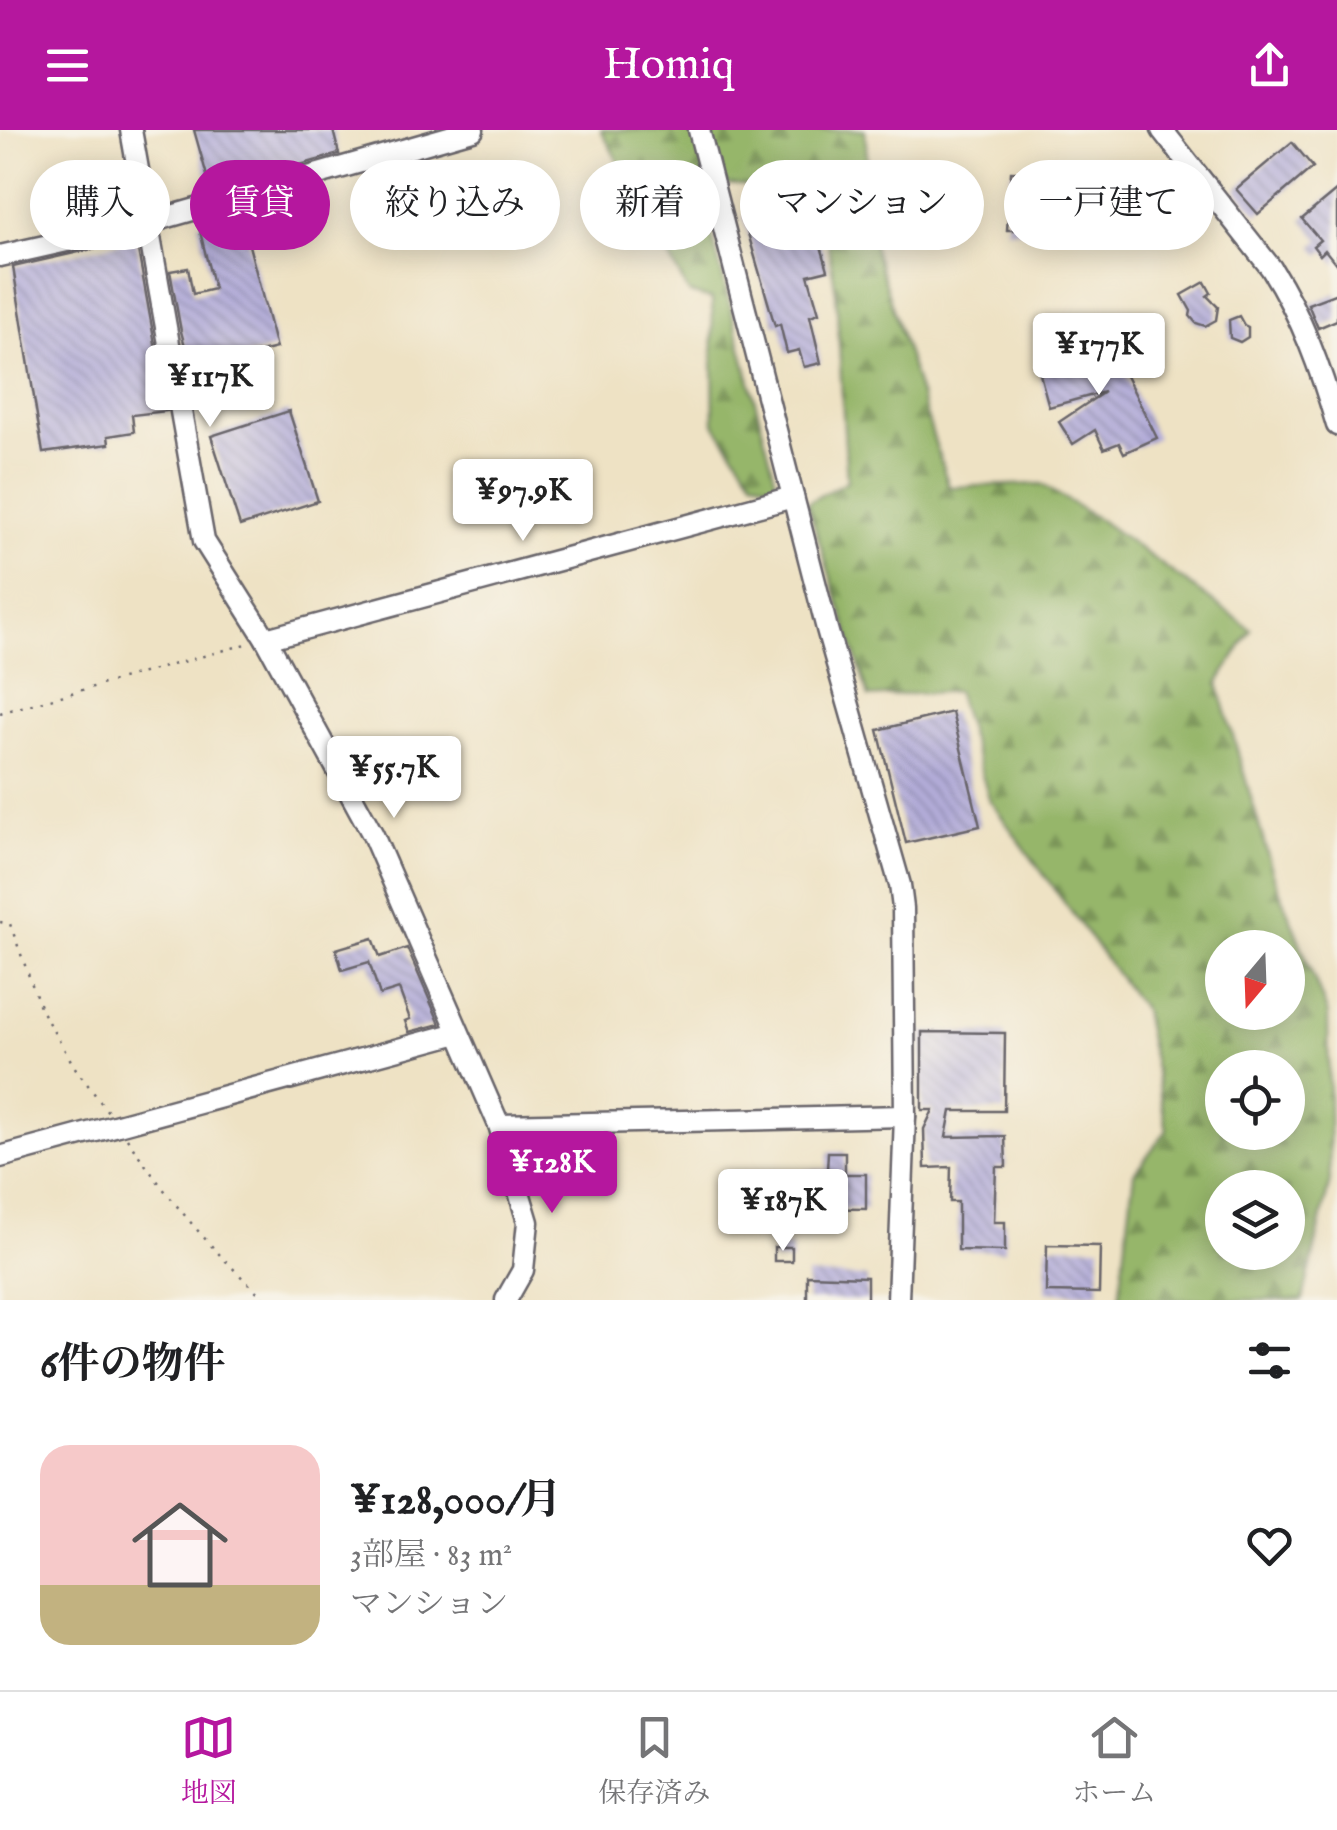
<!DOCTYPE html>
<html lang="ja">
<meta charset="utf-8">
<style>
:root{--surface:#fff;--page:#f6f6f6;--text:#202124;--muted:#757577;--line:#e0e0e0;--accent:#b5179e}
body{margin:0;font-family:"IM FELL English","Noto Serif JP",serif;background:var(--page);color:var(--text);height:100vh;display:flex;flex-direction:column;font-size:38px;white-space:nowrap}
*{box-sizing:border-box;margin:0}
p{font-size:32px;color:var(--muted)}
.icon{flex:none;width:55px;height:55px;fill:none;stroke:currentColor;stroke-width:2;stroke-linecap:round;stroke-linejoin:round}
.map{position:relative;height:1170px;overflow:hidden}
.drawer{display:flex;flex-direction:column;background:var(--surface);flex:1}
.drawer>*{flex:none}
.hud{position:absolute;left:30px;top:30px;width:1278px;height:90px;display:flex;gap:20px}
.needle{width:65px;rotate:199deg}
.fabs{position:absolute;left:1205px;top:800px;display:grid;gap:20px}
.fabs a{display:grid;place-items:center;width:100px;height:100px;border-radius:50%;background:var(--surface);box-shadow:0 5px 25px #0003;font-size:50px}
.price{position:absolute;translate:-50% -85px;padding:0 22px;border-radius:10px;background:#fff;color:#222;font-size:32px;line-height:65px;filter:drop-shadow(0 2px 5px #0008)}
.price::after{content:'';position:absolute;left:50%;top:60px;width:30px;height:22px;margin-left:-15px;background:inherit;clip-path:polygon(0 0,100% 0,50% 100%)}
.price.on{background:var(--accent);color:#fff}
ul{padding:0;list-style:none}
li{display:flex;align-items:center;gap:30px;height:250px;padding:0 40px}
li span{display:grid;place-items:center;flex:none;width:280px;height:200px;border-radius:30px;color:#555}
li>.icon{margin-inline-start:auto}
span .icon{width:120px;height:120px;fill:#fffc;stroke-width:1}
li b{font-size:42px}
h2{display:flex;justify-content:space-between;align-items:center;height:120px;padding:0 40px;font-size:42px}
.chip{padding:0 35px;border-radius:45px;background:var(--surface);box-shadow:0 5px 25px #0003;font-size:35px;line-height:90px}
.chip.on{background:var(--accent);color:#fff}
header{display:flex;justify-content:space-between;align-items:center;height:130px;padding:0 40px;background:var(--accent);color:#fff;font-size:45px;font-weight:600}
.dock{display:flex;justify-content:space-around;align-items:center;height:140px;border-top:2px solid var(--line);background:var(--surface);font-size:28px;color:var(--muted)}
.dock a{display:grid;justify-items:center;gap:5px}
.dock .on{color:var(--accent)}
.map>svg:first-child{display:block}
</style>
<header><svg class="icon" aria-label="menu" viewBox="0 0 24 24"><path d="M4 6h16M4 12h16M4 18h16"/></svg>Homiq<svg class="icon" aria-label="share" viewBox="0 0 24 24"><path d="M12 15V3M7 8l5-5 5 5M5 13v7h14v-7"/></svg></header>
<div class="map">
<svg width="1337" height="1170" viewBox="0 0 1337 1170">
<defs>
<pattern id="forest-firs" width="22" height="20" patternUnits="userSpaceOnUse" patternTransform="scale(2.5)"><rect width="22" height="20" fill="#96b66a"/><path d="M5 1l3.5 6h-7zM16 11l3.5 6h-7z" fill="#7a9458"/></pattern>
<pattern id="building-back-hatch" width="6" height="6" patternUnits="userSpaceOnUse" patternTransform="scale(2.5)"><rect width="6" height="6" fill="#b2acd8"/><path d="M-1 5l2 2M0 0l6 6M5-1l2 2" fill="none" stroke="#908cb0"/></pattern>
</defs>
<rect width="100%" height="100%" fill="#f7f3e8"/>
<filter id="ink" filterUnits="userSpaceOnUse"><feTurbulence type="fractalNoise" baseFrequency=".01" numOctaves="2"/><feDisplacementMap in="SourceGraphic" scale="20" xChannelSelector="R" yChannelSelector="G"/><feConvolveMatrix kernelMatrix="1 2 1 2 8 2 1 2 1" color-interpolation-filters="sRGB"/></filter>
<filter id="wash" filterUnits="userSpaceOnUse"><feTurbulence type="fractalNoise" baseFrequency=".0048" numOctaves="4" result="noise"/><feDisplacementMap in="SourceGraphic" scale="40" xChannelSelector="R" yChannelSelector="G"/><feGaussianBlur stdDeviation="2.25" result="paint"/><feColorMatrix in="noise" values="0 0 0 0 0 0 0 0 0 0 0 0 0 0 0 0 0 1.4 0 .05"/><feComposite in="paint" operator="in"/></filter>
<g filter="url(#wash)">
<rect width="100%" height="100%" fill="#eee2c4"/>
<path fill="url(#forest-firs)" stroke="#5c6c52" stroke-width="2.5" fill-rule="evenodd" d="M601 0H865L874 119 949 357 1041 354 1107 395 1251 499 1218 554 1274 747 1328 884 1330 1051 1303 1170H1119L1134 1043 1167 1000 1143 880 990 671 956 561 869 567 807 373 847 351 836 162 824 91 801 58 698 53 778 358 753 349 714 293 712 169 689 163ZM1222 818H1288V882H1222ZM1222 938H1288V1002H1222ZM1222 1058H1288V1122H1222Z"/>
<g id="blocks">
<g fill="url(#building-back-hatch)">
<path d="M194 0H333L339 24 211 60Z"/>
<path d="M1292 12 1313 37 1258 84 1236 59Z"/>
<path d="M1011 42 1045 43 1041 100H1007Z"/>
<path d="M1337 60V135L1325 120 1320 125 1313 116 1320 110 1302 89Z"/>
<path d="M793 71 805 110 818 106 828 140 808 145 819 183 810 186 821 233 804 237 799 220 787 223 780 194 775 196 743 86Z"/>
<path d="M240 81 276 218 232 229 235 241 194 251 181 201 170 141 188 138 193 164 214 159 198 93Z"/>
<path d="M136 109 167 281 132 285 134 302 108 306 109 314 43 323 13 137Z"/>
<path d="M1205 152 1211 163 1207 166 1218 177 1216 190 1205 196 1196 193 1190 186 1191 181 1182 165Z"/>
<path d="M1337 163V190L1318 198 1308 174Z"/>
<path d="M1239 186 1244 195 1248 197V207L1240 212 1230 208 1229 190Z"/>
<path d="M1106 206 1157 308 1124 323 1119 313 1104 319 1095 300 1073 314 1059 292 1104 262 1049 277 1040 244 1066 237 1061 227Z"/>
<path d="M289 281 318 371 240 396 211 306Z"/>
<path d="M952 582 980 696 906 713 878 600Z"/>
<path d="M373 808 380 827 407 818 440 894 409 902 405 891 410 889 399 859 380 865 369 832 342 840 336 819Z"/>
<path d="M922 902 1005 903 1004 981H951L946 1007 1005 1006 1006 1037H996L994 1092H1005V1121L958 1120V1072H950L951 1037 925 1038 924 999 933 980H922Z"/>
<path d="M828 1022H845V1044H866V1079L806 1078V1040H827Z"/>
<path d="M1047 1115 1100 1116 1099 1163 1046 1162Z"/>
<rect x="774" y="1117" width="18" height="14"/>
<path d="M807 1145 867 1147V1170H807Z"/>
</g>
</g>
</g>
<g filter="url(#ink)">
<use href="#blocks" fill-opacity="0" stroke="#69656b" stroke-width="2.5"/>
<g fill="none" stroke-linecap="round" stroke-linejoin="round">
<defs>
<g id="minor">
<path d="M131 0 204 411 266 509 373 705 499 995 528 1092 523 1140 506 1170"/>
<path d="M699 0 827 499 900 755 903 778 905 986 898 1170"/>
<path d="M1162 0 1271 138C1302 187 1321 240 1337 295"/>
<path d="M0 126 147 93 473 0"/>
<path d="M266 509 793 367"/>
<path d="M499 995 905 986"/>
<path d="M0 1027 458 903"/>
</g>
</defs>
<use href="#minor" stroke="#69656b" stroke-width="25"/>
<g stroke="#69656b" stroke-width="2.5" stroke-dasharray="2.5 8" stroke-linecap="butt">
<path d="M0 583 250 513"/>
<path d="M0 792 10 794 42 882 76 939 108 982"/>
<path d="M127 1008C166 1067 214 1123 266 1170"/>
</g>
<use href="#minor" stroke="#fff" stroke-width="20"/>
</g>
</g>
</svg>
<div class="fabs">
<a><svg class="needle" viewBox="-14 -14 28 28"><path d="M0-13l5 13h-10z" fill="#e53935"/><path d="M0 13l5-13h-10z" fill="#757577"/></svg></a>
<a><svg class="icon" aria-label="locate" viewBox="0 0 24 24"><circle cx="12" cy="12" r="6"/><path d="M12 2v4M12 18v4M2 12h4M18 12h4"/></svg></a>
<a><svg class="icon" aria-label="layers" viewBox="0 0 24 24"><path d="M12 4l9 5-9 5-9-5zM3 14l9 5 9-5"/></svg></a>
</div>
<b class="price" style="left:1099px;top:268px">¥177K</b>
<b class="price" style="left:210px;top:300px">¥117K</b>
<b class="price" style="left:523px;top:414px">¥97.9K</b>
<b class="price" style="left:394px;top:691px">¥55.7K</b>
<b class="price on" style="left:552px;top:1086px">¥128K</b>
<b class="price" style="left:783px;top:1124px">¥187K</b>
<div class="hud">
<a class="chip">購入</a>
<a class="chip on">賃貸</a>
<a class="chip">絞り込み</a>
<a class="chip">新着</a>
<a class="chip">マンション</a>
<a class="chip">一戸建て</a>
</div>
</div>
<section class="drawer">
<h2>6件の物件<svg class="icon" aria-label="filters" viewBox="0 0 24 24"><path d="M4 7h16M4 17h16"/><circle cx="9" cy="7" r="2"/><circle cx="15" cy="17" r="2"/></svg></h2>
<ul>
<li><span style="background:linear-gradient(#f6c9c9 70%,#c2b280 0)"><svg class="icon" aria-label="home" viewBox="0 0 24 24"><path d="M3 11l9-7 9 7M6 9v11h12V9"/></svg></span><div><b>¥128,000/月</b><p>3部屋 · 83 m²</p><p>マンション</p></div><svg class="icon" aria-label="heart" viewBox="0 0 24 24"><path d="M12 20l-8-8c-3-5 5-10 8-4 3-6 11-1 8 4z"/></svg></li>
</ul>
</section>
<nav class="dock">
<a class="on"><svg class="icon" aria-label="map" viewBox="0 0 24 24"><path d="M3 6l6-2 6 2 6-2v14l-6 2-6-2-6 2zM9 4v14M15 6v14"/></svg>地図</a>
<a><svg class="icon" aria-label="saved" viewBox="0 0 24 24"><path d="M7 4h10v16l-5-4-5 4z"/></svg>保存済み</a>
<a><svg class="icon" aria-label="home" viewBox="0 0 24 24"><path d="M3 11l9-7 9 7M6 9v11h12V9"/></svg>ホーム</a>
</nav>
